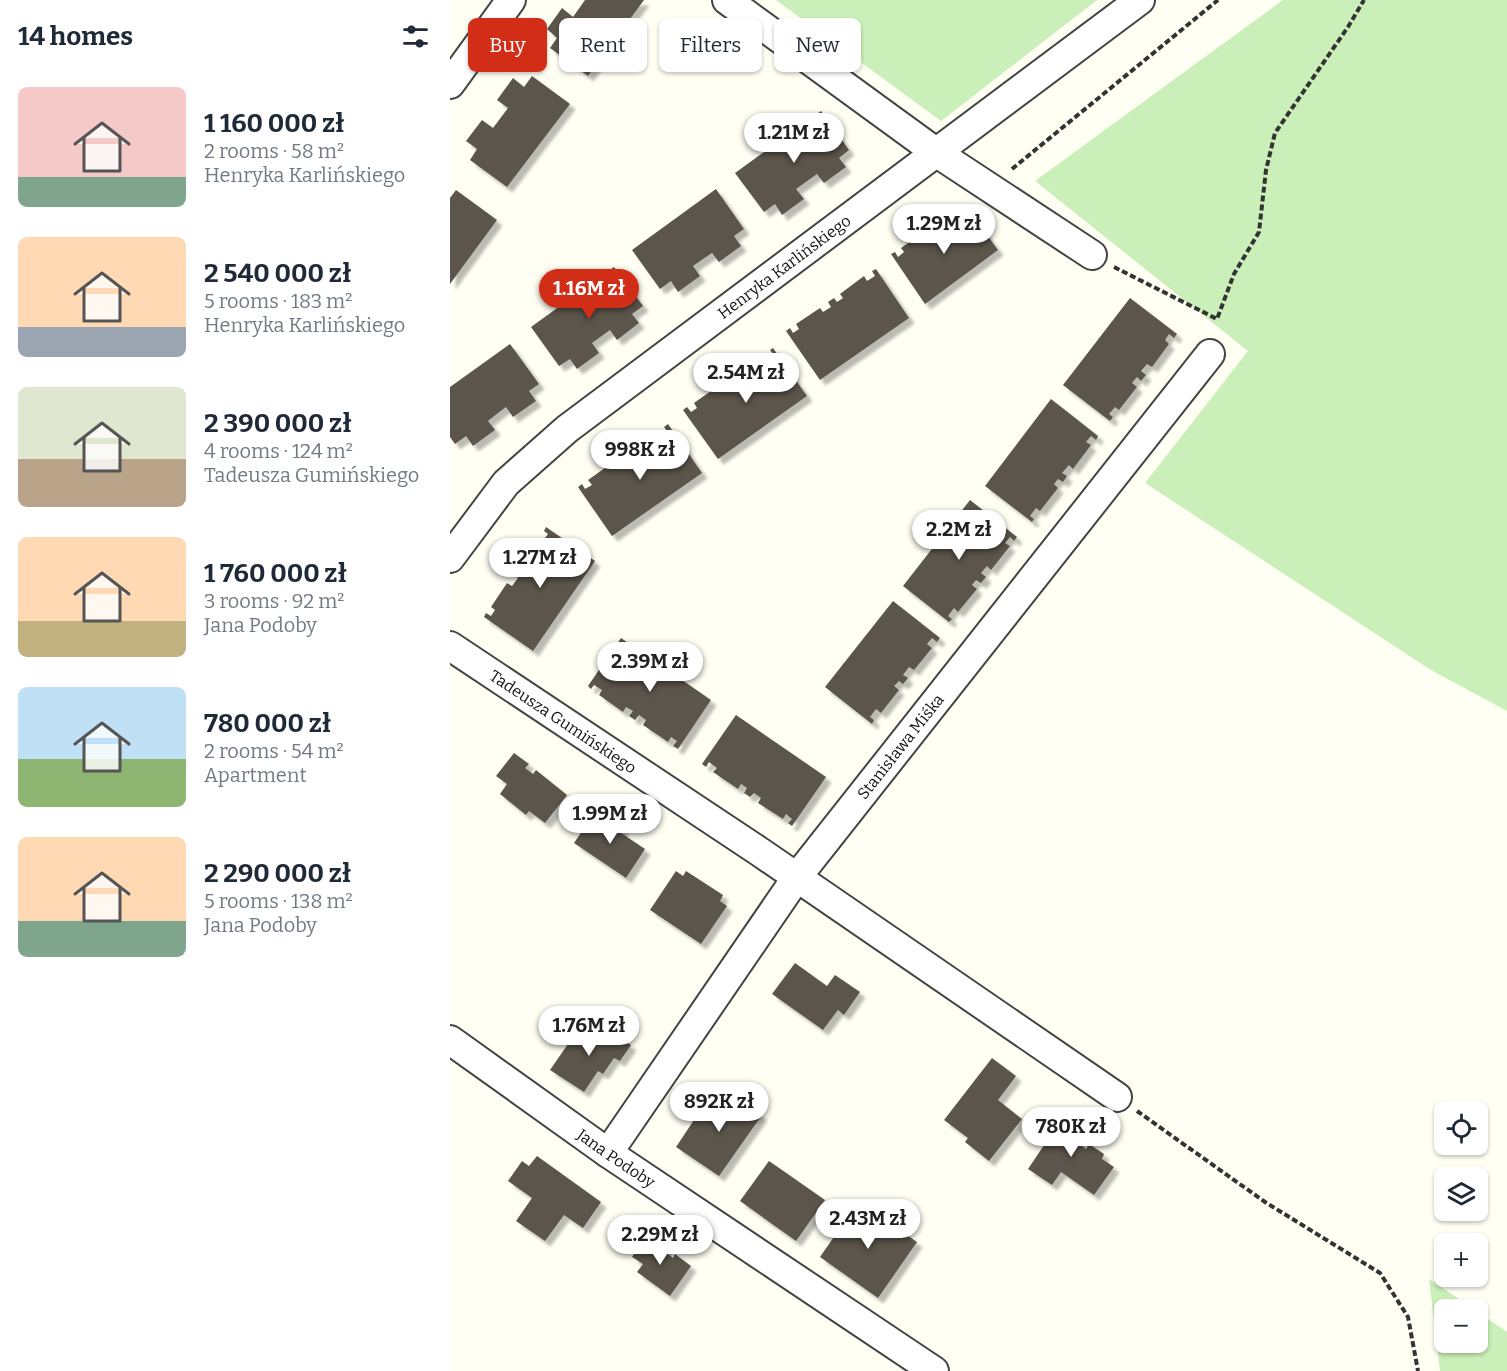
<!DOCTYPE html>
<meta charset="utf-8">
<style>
:root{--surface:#fff;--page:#f2f2f3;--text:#1f2937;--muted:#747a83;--accent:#d22e17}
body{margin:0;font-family:Bitter,serif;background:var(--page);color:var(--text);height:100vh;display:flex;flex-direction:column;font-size:22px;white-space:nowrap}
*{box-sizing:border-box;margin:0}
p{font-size:20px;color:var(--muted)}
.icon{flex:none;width:33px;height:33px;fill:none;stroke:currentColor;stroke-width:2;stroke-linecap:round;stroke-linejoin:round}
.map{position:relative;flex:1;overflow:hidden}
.side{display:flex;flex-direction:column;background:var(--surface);width:450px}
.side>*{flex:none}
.guide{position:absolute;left:18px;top:18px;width:570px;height:54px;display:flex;gap:12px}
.controls{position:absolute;left:984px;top:1101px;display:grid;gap:12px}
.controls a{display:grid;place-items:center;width:54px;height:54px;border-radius:9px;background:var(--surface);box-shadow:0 2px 4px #0004;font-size:30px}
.price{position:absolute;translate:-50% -51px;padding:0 14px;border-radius:21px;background:#fff;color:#222;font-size:20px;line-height:39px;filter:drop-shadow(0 2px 3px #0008)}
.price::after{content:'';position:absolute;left:50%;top:36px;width:18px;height:14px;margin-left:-9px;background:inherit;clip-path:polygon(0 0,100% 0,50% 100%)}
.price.selected{background:var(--accent);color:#fff}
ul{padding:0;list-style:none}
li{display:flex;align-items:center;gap:18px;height:150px;padding:0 18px}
li span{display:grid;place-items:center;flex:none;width:168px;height:120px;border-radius:9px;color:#555}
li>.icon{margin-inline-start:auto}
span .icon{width:72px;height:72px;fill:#fffc;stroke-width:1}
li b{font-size:26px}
h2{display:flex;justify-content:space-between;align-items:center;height:72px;padding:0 18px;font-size:26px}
.chip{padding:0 21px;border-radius:9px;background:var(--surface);box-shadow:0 2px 4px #0004;font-size:21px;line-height:54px}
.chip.selected{background:var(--accent);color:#fff}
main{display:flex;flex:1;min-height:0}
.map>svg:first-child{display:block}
</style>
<main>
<section class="side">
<h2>14 homes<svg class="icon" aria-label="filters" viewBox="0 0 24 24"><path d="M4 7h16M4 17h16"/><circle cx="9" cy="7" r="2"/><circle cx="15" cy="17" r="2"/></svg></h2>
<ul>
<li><span style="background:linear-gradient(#f6c9c9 75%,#7fa58c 0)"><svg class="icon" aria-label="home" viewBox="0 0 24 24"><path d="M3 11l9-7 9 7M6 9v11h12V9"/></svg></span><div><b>1 160 000 zł</b><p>2 rooms · 58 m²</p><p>Henryka Karlińskiego</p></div></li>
<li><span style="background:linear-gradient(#ffd9b3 75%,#9aa5b1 0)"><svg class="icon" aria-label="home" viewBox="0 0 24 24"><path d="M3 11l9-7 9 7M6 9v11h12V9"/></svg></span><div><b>2 540 000 zł</b><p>5 rooms · 183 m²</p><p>Henryka Karlińskiego</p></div></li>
<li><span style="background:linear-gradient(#dfe7d0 60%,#b9a48a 0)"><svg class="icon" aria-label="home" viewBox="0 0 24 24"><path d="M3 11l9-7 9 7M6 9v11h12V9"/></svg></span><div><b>2 390 000 zł</b><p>4 rooms · 124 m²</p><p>Tadeusza Gumińskiego</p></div></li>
<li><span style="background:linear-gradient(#ffd9b3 70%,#c2b280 0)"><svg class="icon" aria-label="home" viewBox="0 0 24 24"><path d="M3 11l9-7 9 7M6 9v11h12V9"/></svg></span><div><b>1 760 000 zł</b><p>3 rooms · 92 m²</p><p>Jana Podoby</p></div></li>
<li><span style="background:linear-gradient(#bfe0f5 60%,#8fb573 0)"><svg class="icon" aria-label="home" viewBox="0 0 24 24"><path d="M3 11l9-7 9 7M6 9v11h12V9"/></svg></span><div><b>780 000 zł</b><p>2 rooms · 54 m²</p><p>Apartment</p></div></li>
<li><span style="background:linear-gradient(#ffd9b3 70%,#7fa58c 0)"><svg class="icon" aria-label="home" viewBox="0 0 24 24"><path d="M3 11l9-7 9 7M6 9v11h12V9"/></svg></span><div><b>2 290 000 zł</b><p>5 rooms · 138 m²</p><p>Jana Podoby</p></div></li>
</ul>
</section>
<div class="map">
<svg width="1057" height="1371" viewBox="0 0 1057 1371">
<defs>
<filter id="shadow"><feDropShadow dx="5.5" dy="5.5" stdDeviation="1.5" flood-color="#0004"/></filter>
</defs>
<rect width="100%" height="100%" fill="#fffff4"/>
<g fill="#cbefb8">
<path d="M326 0H647L491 121Z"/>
<path d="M833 0H1057V711L981 670 695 483 798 351 585 181Z"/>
<path d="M979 1279 1024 1309 994 1310V1342H1028V1312L1057 1332V1371H990Z"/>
</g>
<g fill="#5b544b" filter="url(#shadow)">
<path d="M135 0H194L138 76 100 48 107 38 97 29 112 8 123 17Z"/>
<path d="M82 76 120 104 57 187 20 160 27 149 16 141 32 120 43 128 58 108 47 100 63 78 74 87Z"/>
<path d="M371 111 399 150 389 158 396 167 374 183 367 174 346 189 354 199 332 215 325 204 314 212 285 173Z"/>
<path d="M266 189 294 229 284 236 291 246 269 262 262 253 253 259 243 266 250 276 228 292 221 281 210 289 182 250Z"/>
<path d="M6 190 47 220 0 284V198Z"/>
<path d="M504 210 517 227 526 220 548 250 475 304 441 254 445 252 448 257 454 252 451 248 475 231 478 235 486 230 483 225Z"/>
<path d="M164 267 193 306 182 314 189 323 167 340 160 330 142 343 149 353 127 369 120 359 109 366 81 327Z"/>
<path d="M426 269 459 318 370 380 336 331 340 328 343 333 349 329 346 324 370 308 373 312 381 307 378 302 384 298 387 302 393 298 390 294 414 276 417 281 425 276 422 271Z"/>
<path d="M680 298 727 334 724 338 719 334 715 340 719 344 702 367 697 364 691 371 696 375 691 381 687 377 682 383 687 387 669 410 665 407 659 414 663 417 660 421 613 385Z"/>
<path d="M60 344 89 384 79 391 86 401 63 417 56 407 48 413 38 421 45 430 23 446 16 436 5 444 0 437V387Z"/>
<path d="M323 348 357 396 268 459 233 410 237 407 241 412 247 408 244 403 268 386 271 391 279 386 276 381 281 376 285 381 291 377 287 372 312 355 315 360 323 354 320 350Z"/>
<path d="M601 399 648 436 646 440 641 436 636 442 641 445 623 469 619 465 612 473 617 476 613 482 608 479 604 484 608 488 590 511 586 508 580 516 584 519 582 522 535 486Z"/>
<path d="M218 424 252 473 162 536 128 487 132 484 135 489 142 485 138 480 162 463 165 468 173 462 170 457 176 453 180 458 185 454 182 449 206 432 210 437 217 431 214 427Z"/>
<path d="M520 500 567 537 564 541 560 537 555 543 560 546 541 570 537 566 531 573 536 577 531 583 526 580 522 585 527 589 508 612 504 608 498 616 502 619 499 622 453 586Z"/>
<path d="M96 527 145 561 83 651 34 617 36 613 41 616 45 610 41 607 57 583 62 586 68 578 63 574 67 569 72 572 76 566 71 563 88 538 92 542 98 534 94 531Z"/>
<path d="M443 601 490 638 487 642 482 638 477 644 482 648 464 670 459 667 453 675 458 678 453 684 449 681 444 686 449 690 431 713 426 709 420 717 424 720 422 724 375 687Z"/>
<path d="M171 638 261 700 228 749 223 746 227 741 221 737 218 742 193 725 196 720 189 715 185 720 179 716 183 711 176 707 173 712 149 695 152 690 144 685 141 689 138 686Z"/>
<path d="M286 715 376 777 342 826 338 823 342 819 336 814 333 819 308 803 311 798 304 793 300 797 294 793 297 788 291 784 288 789 263 772 267 768 259 762 256 767 252 764Z"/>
<path d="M64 753 79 764 75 768 83 774 86 770 117 795 95 823 79 811 76 815 50 794 57 784 46 776Z"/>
<path d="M146 811 173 829 171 833 195 849 176 878 124 843Z"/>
<path d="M226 871 233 876 236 871 273 895 270 901 277 906 251 944 200 910Z"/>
<path d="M345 963 377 986 385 975 410 992 394 1015 388 1010 373 1030 322 994Z"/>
<path d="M153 1026 181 1045 170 1061 164 1058 153 1074 148 1071 134 1092 100 1070 127 1031 143 1041Z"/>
<path d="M542 1058 566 1076 548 1100 572 1119 539 1161 515 1142 518 1138 494 1120Z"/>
<path d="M277 1091 312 1115 269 1176 226 1147 254 1105 263 1111Z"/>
<path d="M615 1114 638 1130 629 1144 636 1149 639 1144 654 1154 652 1159 664 1167 644 1195 611 1172 602 1185 578 1169Z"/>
<path d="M87 1156 151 1202 133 1228 114 1215 95 1241 66 1221 82 1198 58 1181 72 1161 79 1166Z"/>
<path d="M319 1161 375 1200 346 1241 290 1201Z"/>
<path d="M408 1202 467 1242 428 1298 370 1257Z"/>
<path d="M197 1235 217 1249 215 1252 223 1258 225 1254 241 1266 220 1296 187 1272 193 1264 182 1257Z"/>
</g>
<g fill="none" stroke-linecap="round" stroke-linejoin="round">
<defs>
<g id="minor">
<path d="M277 0 487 153 642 255"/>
<path d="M0 84 61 0"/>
<path id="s1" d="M0 558 56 483 117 429 690 0"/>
<path id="s2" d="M0 646 310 852 667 1097"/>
<path id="s3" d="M0 1040 158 1153 484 1371"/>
<path id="s4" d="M158 1153 347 877 760 354"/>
</g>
</defs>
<use href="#minor" stroke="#444" stroke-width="32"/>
<g stroke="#333" stroke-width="4" stroke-dasharray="6 3" stroke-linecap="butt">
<path d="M562 169 768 0"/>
<path d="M664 267 767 319 784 274 809 232 816 170 825 133 898 27 914 0"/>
<path d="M687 1111 815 1202 930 1273 958 1317 968 1371"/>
</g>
<use href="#minor" stroke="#fff" stroke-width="28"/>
</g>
<g text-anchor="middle" stroke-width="6" stroke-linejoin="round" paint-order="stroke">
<g font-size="16" fill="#111" stroke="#fff">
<text dy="6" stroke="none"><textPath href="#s1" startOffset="446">Henryka Karlińskiego</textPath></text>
<text dy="6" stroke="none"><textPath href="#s2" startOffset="136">Tadeusza Gumińskiego</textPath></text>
<text dy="6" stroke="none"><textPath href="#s4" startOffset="501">Stanisława Miśka</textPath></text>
<text dy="6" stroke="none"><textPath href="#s3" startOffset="204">Jana Podoby</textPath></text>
</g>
</g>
</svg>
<div class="controls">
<a><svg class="icon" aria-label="locate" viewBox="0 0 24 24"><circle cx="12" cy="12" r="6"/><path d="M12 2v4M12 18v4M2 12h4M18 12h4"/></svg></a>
<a><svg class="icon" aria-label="layers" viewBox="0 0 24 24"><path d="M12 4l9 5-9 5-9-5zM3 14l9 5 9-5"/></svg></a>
<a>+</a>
<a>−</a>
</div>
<b class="price" style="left:344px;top:164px">1.21M zł</b>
<b class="price" style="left:494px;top:255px">1.29M zł</b>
<b class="price selected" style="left:139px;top:320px">1.16M zł</b>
<b class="price" style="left:296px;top:404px">2.54M zł</b>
<b class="price" style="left:190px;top:481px">998K zł</b>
<b class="price" style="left:509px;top:561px">2.2M zł</b>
<b class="price" style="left:90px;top:589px">1.27M zł</b>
<b class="price" style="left:200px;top:693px">2.39M zł</b>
<b class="price" style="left:160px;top:845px">1.99M zł</b>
<b class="price" style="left:139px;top:1057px">1.76M zł</b>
<b class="price" style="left:269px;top:1133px">892K zł</b>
<b class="price" style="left:621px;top:1158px">780K zł</b>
<b class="price" style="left:418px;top:1250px">2.43M zł</b>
<b class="price" style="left:210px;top:1266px">2.29M zł</b>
<div class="guide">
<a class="chip selected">Buy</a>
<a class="chip">Rent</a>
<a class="chip">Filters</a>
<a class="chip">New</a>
</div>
</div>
</main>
